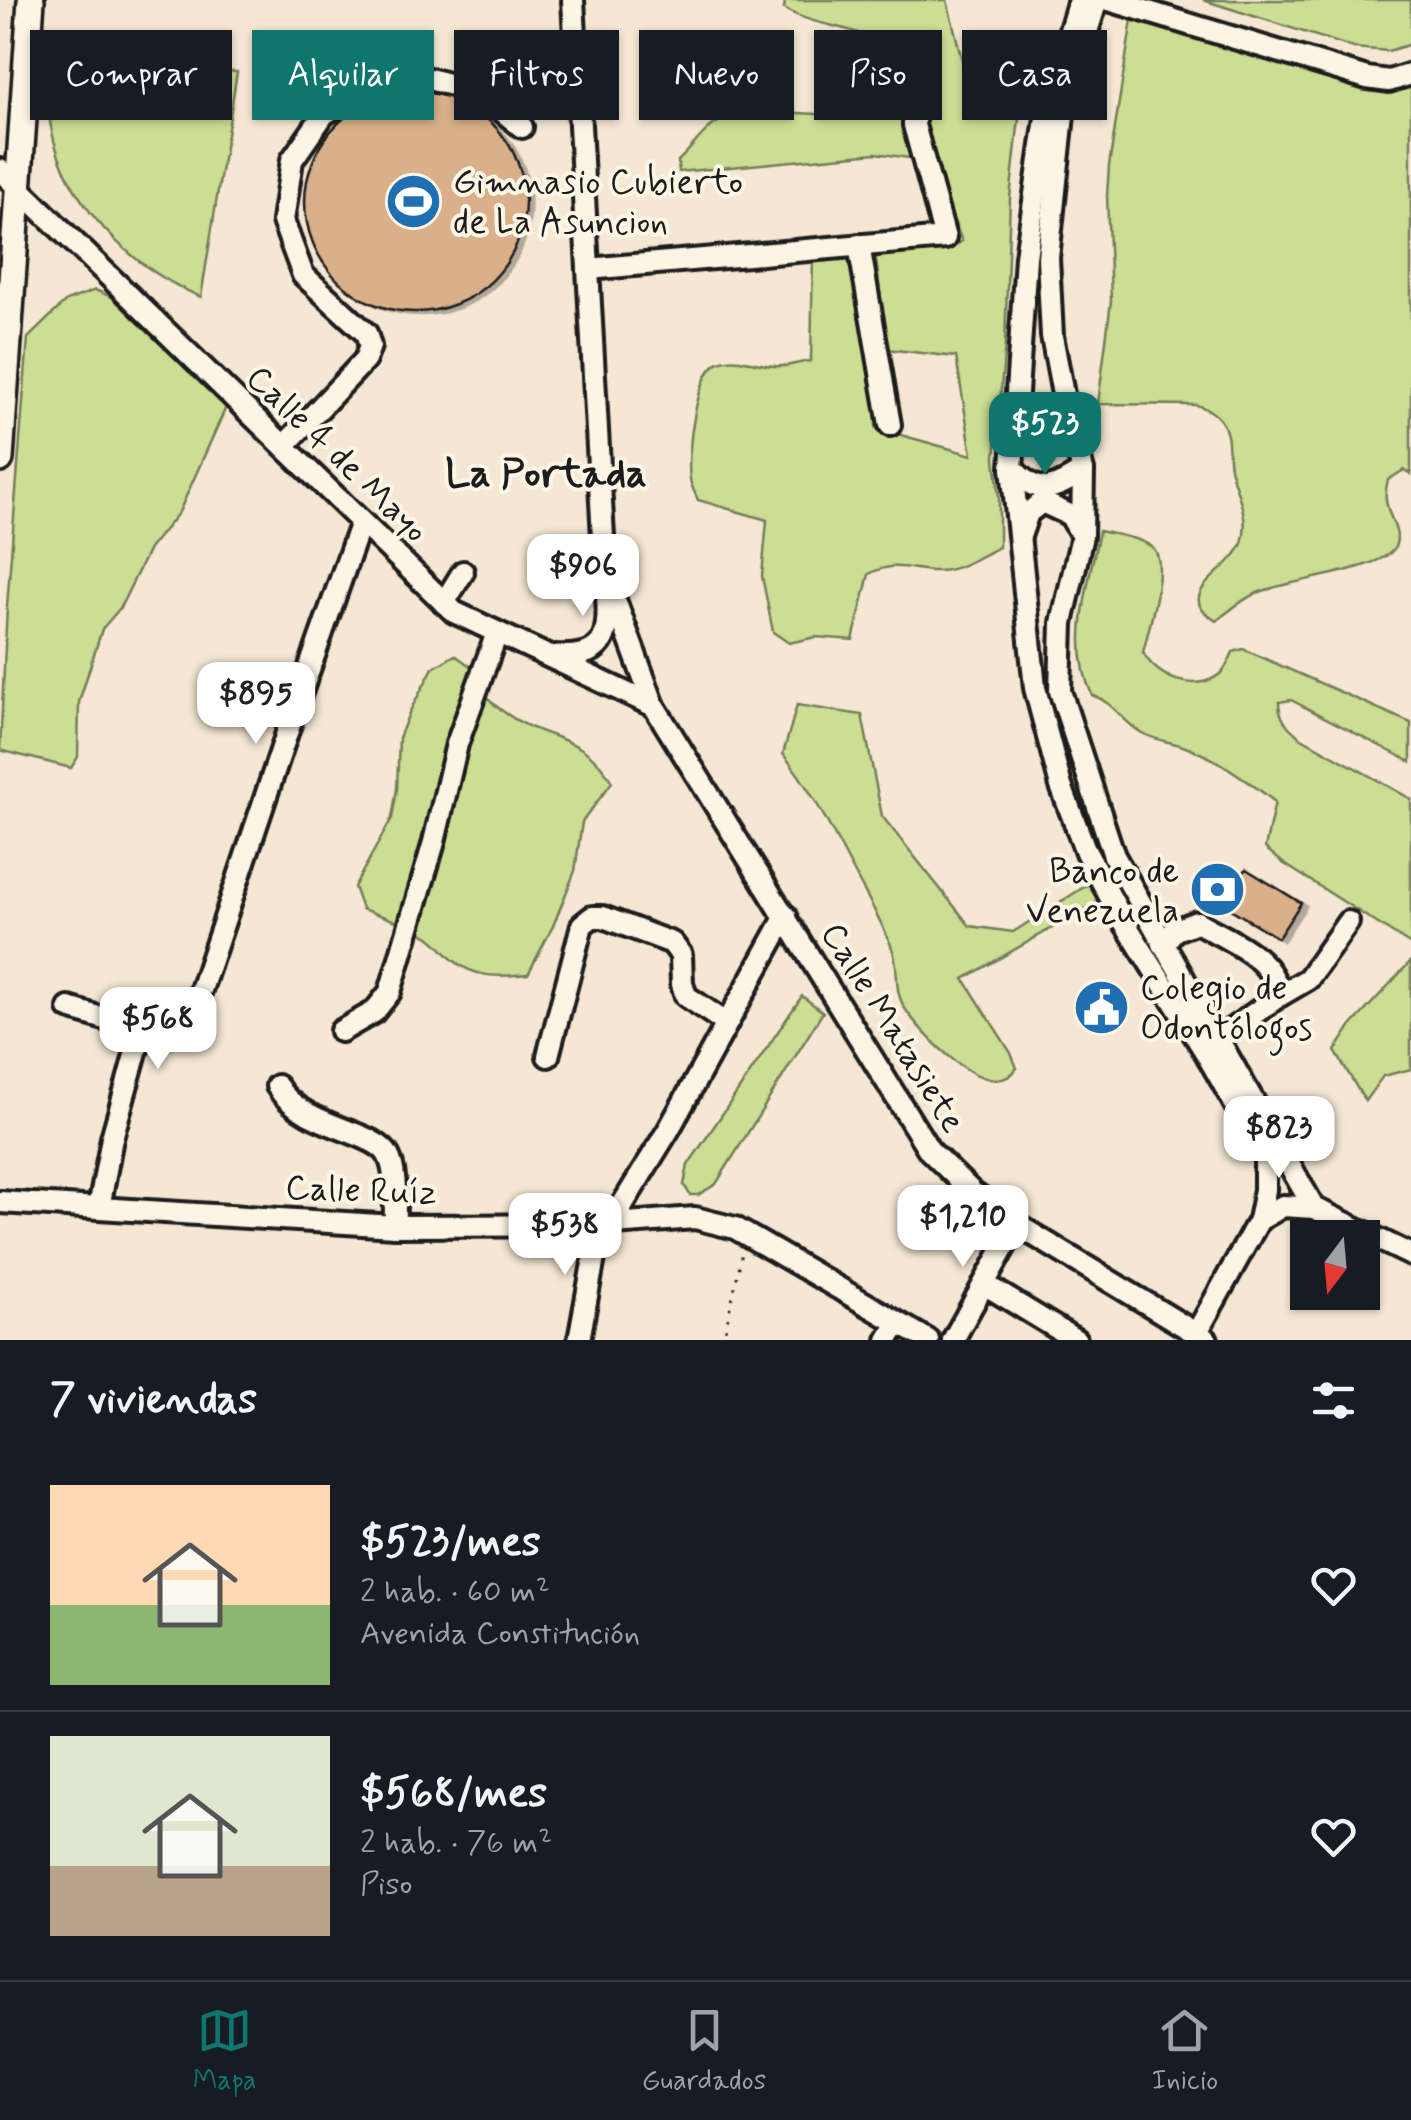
<!DOCTYPE html>
<html lang="es">
<meta charset="utf-8">
<style>
:root{--surface:#171b24;--page:#242831;--text:#f1f3f6;--muted:#9ea1a6;--line:#363941;--accent:#0f766e}
body{margin:0;font-family:Mynerve,sans-serif;background:var(--page);color:var(--text);height:100vh;display:flex;flex-direction:column;font-size:38px;white-space:nowrap}
*{box-sizing:border-box;margin:0}
p{font-size:32px;color:var(--muted)}
.icon{flex:none;width:55px;height:55px;fill:none;stroke:currentColor;stroke-width:2;stroke-linecap:round;stroke-linejoin:round}
.map{position:relative;height:1340px;overflow:hidden}
.sheet{display:flex;flex-direction:column;background:var(--surface);flex:1}
.sheet>*{flex:none}
.banner{position:absolute;left:30px;top:30px;width:1352px;height:90px;display:flex;gap:20px}
.needle{width:65px;rotate:196deg}
.controls{position:absolute;left:1290px;top:1220px;display:grid;gap:20px}
.controls a{display:grid;place-items:center;width:90px;height:90px;border-radius:0px;background:var(--surface);box-shadow:0 2px 8px #0004;font-size:50px}
.price{position:absolute;translate:-50% -85px;padding:0 22px;border-radius:20px;background:#fff;color:#222;font-size:32px;line-height:65px;filter:drop-shadow(0 2px 5px #0008)}
.price::after{content:'';position:absolute;left:50%;top:60px;width:30px;height:22px;margin-left:-15px;background:inherit;clip-path:polygon(0 0,100% 0,50% 100%)}
.price.selected{background:var(--accent);color:#fff}
ul{padding:0;list-style:none}
li{display:flex;align-items:center;gap:30px;height:250px;padding:0 50px}
li+li{border-top:2px solid var(--line)}
li span{display:grid;place-items:center;flex:none;width:280px;height:200px;border-radius:0px;color:#555}
li>.icon{margin-inline-start:auto}
span .icon{width:120px;height:120px;fill:#fffc;stroke-width:1}
li b{font-size:42px}
h2{display:flex;justify-content:space-between;align-items:center;height:120px;padding:0 50px;font-size:42px}
.chip{padding:0 35px;border-radius:0px;background:var(--surface);box-shadow:0 2px 8px #0004;font-size:35px;line-height:90px}
.chip.selected{background:var(--accent);color:#fff}
.dock{display:flex;justify-content:space-around;align-items:center;height:140px;border-top:2px solid var(--line);background:var(--surface);font-size:28px;color:var(--muted)}
.dock a{display:grid;justify-items:center;gap:5px}
.dock .selected{color:var(--accent)}
.map>svg:first-child{display:block}
</style>
<div class="map">
<svg width="1411" height="1340" viewBox="0 0 1411 1340">
<defs>
<filter id="shadow"><feDropShadow dx="5.5" dy="3" stdDeviation="0" flood-color="#0004"/></filter>
</defs>
<rect width="100%" height="100%" fill="#f5e7d3"/>
<filter id="ink" filterUnits="userSpaceOnUse"><feTurbulence type="fractalNoise" baseFrequency=".01" numOctaves="2"/><feDisplacementMap in="SourceGraphic" scale="20" xChannelSelector="R" yChannelSelector="G"/><feConvolveMatrix kernelMatrix="1 2 1 2 8 2 1 2 1" color-interpolation-filters="sRGB"/></filter>
<g filter="url(#ink)">
<g fill="#cbde93" stroke="#747d58" stroke-width="2.5">
<path d="M785 0H947L971 96 1020 109 1010 198 1005 344 995 457 999 498V547C980 556 960 570 939 571 912 572 897 559 869 574L853 640 816 637 789 643 773 632 762 576 767 520 698 500C695 493 691 486 690 479 686 456 696 371 719 362 739 354 760 368 781 366 790 366 801 362 811 361L813 255 856 256 875 361 876 428 972 455 956 357 887 349 875 250 954 247 962 241 951 213 925 198 916 159 876 153 679 172 678 161C694 147 704 127 724 119 773 101 835 126 882 107 897 100 902 83 905 68 877 22 826 33 784 9Z"/>
<path d="M1203 0H1411V44L1388 51 1354 48Z"/>
<path d="M1133 13 1363 88 1379 89 1411 82V474L1404 470 1388 480C1378 512 1404 526 1395 547 1384 571 1280 581 1255 594 1241 600 1228 612 1216 621 1207 614 1197 609 1199 597 1202 580 1234 564 1242 543 1251 516 1235 492 1230 467 1227 451 1231 435 1221 421 1214 411 1207 409 1196 405L1098 404 1111 301 1107 195 1109 166Z"/>
<path d="M54 49 237 72 201 297C131 268 65 203 51 127 46 102 50 73 54 49Z"/>
<path d="M95 290 132 305 231 396 179 512 149 549 120 608 102 629 79 702 78 757 71 768 0 750 7 606 28 338 66 301Z"/>
<path d="M1099 531C1116 535 1138 537 1152 547 1170 559 1148 632 1143 652 1155 677 1196 695 1221 673 1226 668 1230 659 1233 652L1243 649 1411 723V762L1291 700 1279 702C1279 719 1288 727 1300 737L1411 799V945L1283 863 1265 848 1275 802C1246 779 1216 757 1180 745 1166 741 1155 740 1142 733 1123 723 1115 703 1092 695 1068 643 1089 585 1099 531Z"/>
<path d="M455 655C463 661 474 667 478 675 489 696 482 696 504 712 546 743 583 731 612 782L582 822 575 871 553 926 528 974C500 977 475 979 452 959 444 952 438 943 429 937 408 924 385 917 362 909L354 887 392 818 397 789 399 738 409 713 433 668Z"/>
<path d="M797 705 862 715 882 816 970 926 1013 932 1092 882 1102 899 964 979 1011 1053 1017 1068C990 1109 919 1031 904 1007 893 989 900 967 892 948 882 922 867 897 854 872 832 831 812 790 783 754Z"/>
<path d="M1411 961V1069L1383 1076 1365 1101 1335 1051 1352 1025Z"/>
<path d="M802 996 823 1012 716 1184 698 1195H690L684 1185 688 1165Z"/>
</g>
<g fill="#d9b08a" stroke="#1c1c1c" stroke-width="2.5" filter="url(#shadow)">
<circle cx="415" cy="202" r="110"/>
<path d="M1246 869 1301 903 1278 938 1224 905Z"/>
</g>
<g fill="none" stroke-linecap="round" stroke-linejoin="round">
<defs>
<g id="minor">
<path d="M573 0 605 573 654 706 929 1150 973 1193 1024 1229 1207 1340"/>
<path d="M1079 0 1048 104 1026 257 1012 468 1035 688 1061 786 1086 852 1121 917 1206 1053 1265 1157V1190L1259 1220"/>
<path d="M1097 0 1064 105 1048 258 1052 336 1065 405 1083 471 1082 536 1062 623 1060 691 1114 856 1314 1208"/>
<path d="M1109 0 1367 78 1389 81 1411 74"/>
<path d="M0 170 454 612 654 706"/>
<path d="M859 245 890 425"/>
<path d="M588 269 945 238 914 125V104"/>
<path d="M284 446 365 360 370 346 366 333 303 275 283 221 292 160 324 114 370 86 425 78 479 92 522 127"/>
<path d="M1012 468C1039 498 1053 490 1083 471"/>
<path d="M1020 536 1028 513 1042 502 1070 515 1081 534"/>
<path d="M444 603 463 572"/>
<path d="M555 656C604 658 610 639 607 595"/>
<path d="M1163 944 1175 930 1197 922C1229 941 1274 956 1279 996L1217 1040"/>
<path d="M201 990 293 715 361 522"/>
<path d="M1279 996 1308 979 1348 922"/>
<path d="M69 1008 131 1027 139 1041 112 1138 99 1208"/>
<path d="M341 1031 374 1012 390 992 434 842 457 744 497 633"/>
<path d="M548 1056 582 925 592 917H603L672 943 681 955 682 984 686 996 726 1023"/>
<path d="M277 1086C301 1127 376 1131 388 1155 398 1173 394 1205 395 1226"/>
<path d="M0 1202 395 1226 600 1225 695 1218 735 1228 928 1340"/>
<path d="M616 1223 624 1202 669 1129 786 916"/>
<path d="M984 1284 1076 1340"/>
<path d="M1196 1334 1259 1220 1283 1206 1314 1208 1411 1255"/>
<path d="M579 1340 600 1225"/>
<path d="M888 1340 898 1323"/>
<path d="M953 1340 1017 1224"/>
</g>
<path id="major" d="M0 459 31 0"/>
</defs>
<use href="#minor" stroke="#1c1c1c" stroke-width="28"/>
<use href="#major" stroke="#1c1c1c" stroke-width="32"/>
<path stroke="#1c1c1c" stroke-width="2.5" stroke-dasharray="2.5 8" stroke-linecap="butt" d="M723 1340 742 1254"/>
<use href="#minor" stroke="#fcf5e5" stroke-width="20"/>
<use href="#major" stroke="#fcf5e5" stroke-width="25"/>
</g>
</g>
<defs>
<symbol id="stadium-disc" viewBox="-11 -11 22 22"><circle r="9.5" fill="#1f6fb2" stroke="#fcf5e5"/><path d="M0-5a6.5 5 0 1 0 0 10a6.5 5 0 1 0 0-10ZM-3.5-1.8h7v3.6h-7Z" fill="#fff"/></symbol>
<symbol id="bank-disc" viewBox="-11 -11 22 22"><circle r="9.5" fill="#1f6fb2" stroke="#fcf5e5"/><path d="M-6-4H6V4H-6ZM0-2.3a2.3 2.3 0 1 0 0 4.6a2.3 2.3 0 1 0 0-4.6Z" fill="#fff"/></symbol>
<symbol id="civic-disc" viewBox="-11 -11 22 22"><circle r="9.5" fill="#1f6fb2" stroke="#fcf5e5"/><path d="M-.6-6.5H3V-4.5H.6V-3L4-1V1h2V6H-6V1h2V-1L-.6-3ZM-1.2 2.5V6h2.4V2.5Z" fill="#fff"/></symbol>
</defs>
<g fill-rule="evenodd">
<use href="#stadium-disc" x="382" y="170" width="63" height="63"/>
<use href="#bank-disc" x="1186" y="858" width="63" height="63"/>
<use href="#civic-disc" x="1070" y="976" width="63" height="63"/>
</g>
<g text-anchor="middle" stroke-width="8" stroke-linejoin="round" paint-order="stroke">
<g font-size="35" fill="#1c1c1c" stroke="#fcf5e5" text-anchor="start">
<text x="453" y="193">Gimnasio Cubierto<tspan x="453" dy="40">de La Asuncion</tspan></text>
<text x="1179" y="882" text-anchor="end">Banco de<tspan x="1179" dy="40">Venezuela</tspan></text>
<text x="1140" y="999">Colegio de<tspan x="1140" dy="40">Odontólogos</tspan></text>
</g>
<g font-size="35" fill="#1c1c1c" stroke="#fcf5e5">
<text transform="translate(338 453) rotate(44)" y="12">Calle 4 de Mayo</text>
<text transform="translate(894 1027) rotate(58)" y="12">Calle Matasiete</text>
<text transform="translate(361 1189) rotate(2)" y="12">Calle Ruíz</text>
</g>
<g font-size="40" font-weight="bold" fill="#1c1c1c" stroke="#fcf5e5">
<text x="546" y="486">La Portada</text>
</g>
</g>
</svg>
<div class="controls">
<a><svg class="needle" viewBox="-14 -14 28 28"><path d="M0-13l5 13h-10z" fill="#e53935"/><path d="M0 13l5-13h-10z" fill="#9ea1a6"/></svg></a>
</div>
<b class="price selected" style="left:1045px;top:477px">$523</b>
<b class="price" style="left:583px;top:619px">$906</b>
<b class="price" style="left:256px;top:747px">$895</b>
<b class="price" style="left:158px;top:1072px">$568</b>
<b class="price" style="left:1279px;top:1181px">$823</b>
<b class="price" style="left:963px;top:1270px">$1,210</b>
<b class="price" style="left:565px;top:1278px">$538</b>
<div class="banner">
<a class="chip">Comprar</a>
<a class="chip selected">Alquilar</a>
<a class="chip">Filtros</a>
<a class="chip">Nuevo</a>
<a class="chip">Piso</a>
<a class="chip">Casa</a>
</div>
</div>
<section class="sheet">
<h2>7 viviendas<svg class="icon" aria-label="filters" viewBox="0 0 24 24"><path d="M4 7h16M4 17h16"/><circle cx="9" cy="7" r="2"/><circle cx="15" cy="17" r="2"/></svg></h2>
<ul>
<li><span style="background:linear-gradient(#ffd9b3 60%,#8fb573 0)"><svg class="icon" aria-label="home" viewBox="0 0 24 24"><path d="M3 11l9-7 9 7M6 9v11h12V9"/></svg></span><div><b>$523/mes</b><p>2 hab. · 60 m²</p><p>Avenida Constitución</p></div><svg class="icon" aria-label="heart" viewBox="0 0 24 24"><path d="M12 20l-8-8c-3-5 5-10 8-4 3-6 11-1 8 4z"/></svg></li>
<li><span style="background:linear-gradient(#dfe7d0 65%,#b9a48a 0)"><svg class="icon" aria-label="home" viewBox="0 0 24 24"><path d="M3 11l9-7 9 7M6 9v11h12V9"/></svg></span><div><b>$568/mes</b><p>2 hab. · 76 m²</p><p>Piso</p></div><svg class="icon" aria-label="heart" viewBox="0 0 24 24"><path d="M12 20l-8-8c-3-5 5-10 8-4 3-6 11-1 8 4z"/></svg></li>
</ul>
</section>
<nav class="dock">
<a class="selected"><svg class="icon" aria-label="map" viewBox="0 0 24 24"><path d="M3 6l6-2 6 2 6-2v14l-6 2-6-2-6 2zM9 4v14M15 6v14"/></svg>Mapa</a>
<a><svg class="icon" aria-label="saved" viewBox="0 0 24 24"><path d="M7 4h10v16l-5-4-5 4z"/></svg>Guardados</a>
<a><svg class="icon" aria-label="home" viewBox="0 0 24 24"><path d="M3 11l9-7 9 7M6 9v11h12V9"/></svg>Inicio</a>
</nav>
